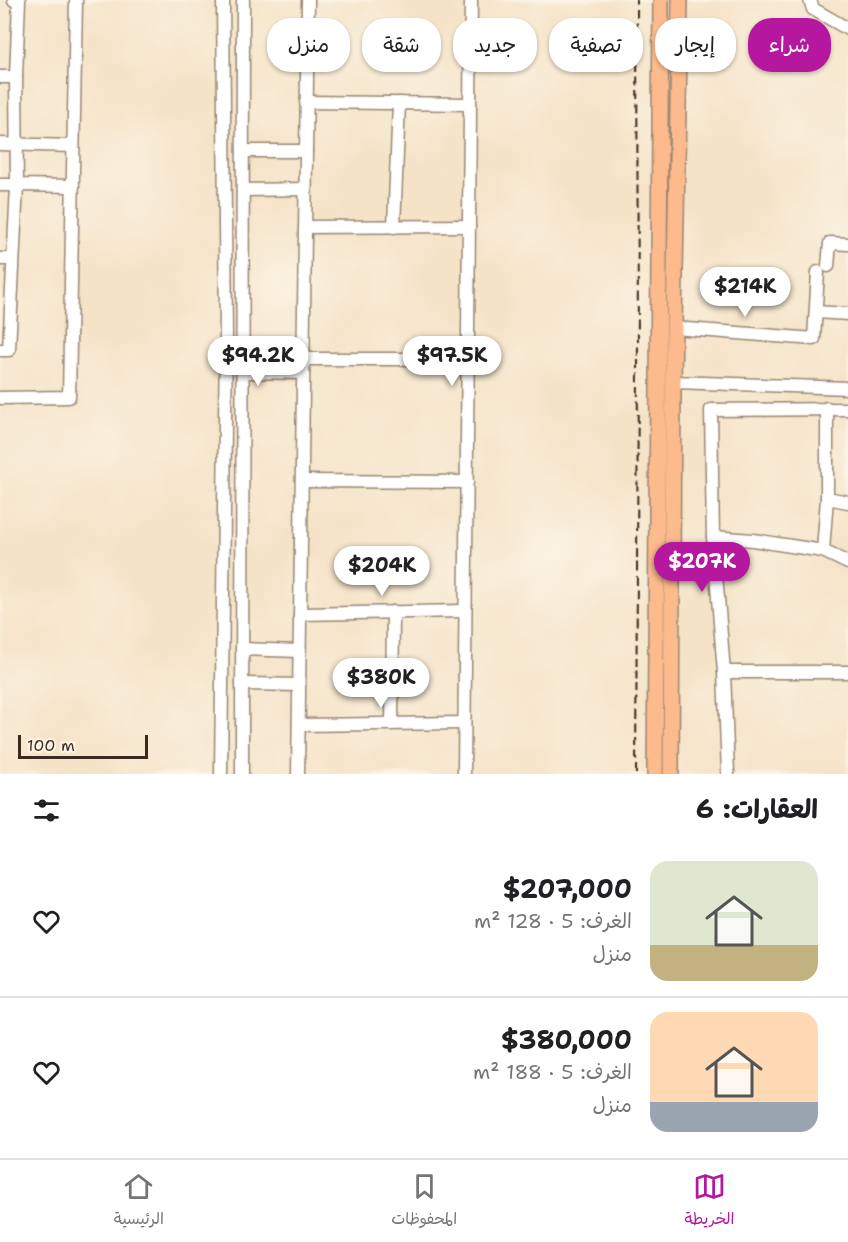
<!DOCTYPE html>
<html lang="ar">
<meta charset="utf-8">
<style>
:root{--surface:#fff;--page:#f2f2f2;--text:#202124;--muted:#757577;--line:#e0e0e0;--accent:#b5179e}
body{margin:0;font-family:"Shantell Sans","Playpen Sans Arabic",sans-serif;background:var(--page);color:var(--text);direction:rtl;height:100vh;display:flex;flex-direction:column;font-size:22px;white-space:nowrap}
*{box-sizing:border-box;margin:0}
p{font-size:20px;color:var(--muted)}
.icon{flex:none;width:33px;height:33px;fill:none;stroke:currentColor;stroke-width:2;stroke-linecap:round;stroke-linejoin:round}
.map{position:relative;height:774px;overflow:hidden;direction:ltr}
.drawer{display:flex;flex-direction:column;background:var(--surface);flex:1}
.drawer>*{flex:none}
.top-card{position:absolute;left:18px;top:18px;width:813px;height:54px;direction:rtl;display:flex;gap:12px}
.scale{position:absolute;left:18px;bottom:15px;width:130px;box-sizing:border-box;padding-left:6px;border:3px solid #3b2a1e;border-top:0;font-size:16px;line-height:21px;white-space:nowrap;color:#3b2a1e;-webkit-text-stroke:4px #fcf5e5;paint-order:stroke}
.price{position:absolute;translate:-50% -51px;padding:0 14px;border-radius:21px;background:#fff;color:#222;font-size:20px;line-height:39px;filter:drop-shadow(0 2px 3px #0008)}
.price::after{content:'';position:absolute;left:50%;top:36px;width:18px;height:14px;margin-left:-9px;background:inherit;clip-path:polygon(0 0,100% 0,50% 100%)}
.price.active{background:var(--accent);color:#fff}
ul{padding:0;list-style:none}
li{display:flex;align-items:center;gap:18px;height:150px;padding:0 30px}
li+li{border-top:2px solid var(--line)}
li span{display:grid;place-items:center;flex:none;width:168px;height:120px;border-radius:18px;color:#555}
li>.icon{margin-inline-start:auto}
span .icon{width:72px;height:72px;fill:#fffc;stroke-width:1}
li b{font-size:26px}
h2{display:flex;justify-content:space-between;align-items:center;height:72px;padding:0 30px;font-size:26px}
.chip{padding:0 21px;border-radius:24px;background:var(--surface);box-shadow:0 2px 4px #0004;font-size:21px;line-height:54px}
.chip.active{background:var(--accent);color:#fff}
.menu{display:flex;justify-content:space-around;align-items:center;height:84px;border-top:2px solid var(--line);background:var(--surface);font-size:16px;color:var(--muted)}
.menu a{display:grid;justify-items:center;gap:3px}
.menu .active{color:var(--accent)}
.map>svg:first-child{display:block}
</style>
<div class="map">
<svg width="848" height="774" viewBox="0 0 848 774">
<rect width="100%" height="100%" fill="#fcf5e5"/>
<filter id="ink" filterUnits="userSpaceOnUse"><feTurbulence type="fractalNoise" baseFrequency=".0167" numOctaves="2"/><feDisplacementMap in="SourceGraphic" scale="12" xChannelSelector="R" yChannelSelector="G"/><feConvolveMatrix kernelMatrix="1 2 1 2 8 2 1 2 1" color-interpolation-filters="sRGB"/></filter>
<filter id="wash" filterUnits="userSpaceOnUse"><feTurbulence type="fractalNoise" baseFrequency=".008" numOctaves="4" result="noise"/><feDisplacementMap in="SourceGraphic" scale="24" xChannelSelector="R" yChannelSelector="G"/><feGaussianBlur stdDeviation="1.35" result="paint"/><feColorMatrix in="noise" values="0 0 0 0 0 0 0 0 0 0 0 0 0 0 0 0 0 1.4 0 .05"/><feComposite in="paint" operator="in"/></filter>
<g filter="url(#wash)">
<rect width="100%" height="100%" fill="#f5e3c8"/>
</g>
<g filter="url(#ink)">
<g fill="none" stroke-linecap="round" stroke-linejoin="round">
<defs>
<g id="minor">
<path d="M14 0H19L16 77"/>
<path d="M810 0 813 9 848 29"/>
<path d="M0 77H16L17 185 73 186"/>
<path d="M306 102 470 104"/>
<path d="M0 144 73 146"/>
<path d="M243 151H306"/>
<path d="M0 185H17L9 350H0"/>
<path d="M244 190 305 189"/>
<path d="M305 227 469 226"/>
<path d="M394 227 399 103"/>
<path d="M0 259H13"/>
<path d="M828 266 830 243 848 244"/>
<path d="M816 312 848 314"/>
<path d="M674 328 814 339 818 272"/>
<path d="M303 359H468"/>
<path d="M244 372 303 373"/>
<path d="M673 382 848 388"/>
<path d="M0 398 69 397 76 0"/>
<path d="M302 481 467 482"/>
<path d="M827 498 848 502"/>
<path d="M713 537 753 540 823 551 848 563"/>
<path d="M823 551 827 498V408"/>
<path d="M300 614 465 611"/>
<path d="M242 649 299 651"/>
<path d="M724 672H848"/>
<path d="M242 684 299 685"/>
<path d="M392 724 393 612"/>
<path d="M299 725 464 723"/>
<path d="M221 774 226 334 223 0"/>
<path d="M242 774C243 516 243 258 243 0"/>
<path d="M298 774 308 0"/>
<path d="M464 774 471 0"/>
<path d="M728 774 724 672 713 537 711 410 848 409"/>
</g>
<g id="major">
<path d="M655 774 661 0"/>
<path d="M671 774 673 382 680 0"/>
</g>
</defs>
<use href="#minor" stroke="#988673" stroke-width="15"/>
<use href="#major" stroke="#988673" stroke-width="18"/>
<use href="#minor" stroke="#fff" stroke-width="12"/>
<use href="#major" stroke="#fcba8d" stroke-width="15"/>
<path stroke="#3b2a1e" stroke-width="2" stroke-dasharray="9 4.5" stroke-linecap="butt" d="M636 774 638 364 637 0"/>
</g>
</g>
</svg>
<div class="scale">100 m</div>
<b class="price" style="left:745px;top:318px">$214K</b>
<b class="price" style="left:258px;top:387px">$94.2K</b>
<b class="price" style="left:452px;top:387px">$97.5K</b>
<b class="price active" style="left:702px;top:593px">$207K</b>
<b class="price" style="left:382px;top:597px">$204K</b>
<b class="price" style="left:381px;top:709px">$380K</b>
<div class="top-card">
<a class="chip active">شراء</a>
<a class="chip">إيجار</a>
<a class="chip">تصفية</a>
<a class="chip">جديد</a>
<a class="chip">شقة</a>
<a class="chip">منزل</a>
</div>
</div>
<section class="drawer">
<h2>العقارات: 6<svg class="icon" aria-label="filters" viewBox="0 0 24 24"><path d="M4 7h16M4 17h16"/><circle cx="9" cy="7" r="2"/><circle cx="15" cy="17" r="2"/></svg></h2>
<ul>
<li><span style="background:linear-gradient(#dfe7d0 70%,#c2b280 0)"><svg class="icon" aria-label="home" viewBox="0 0 24 24"><path d="M3 11l9-7 9 7M6 9v11h12V9"/></svg></span><div><b>$207,000</b><p>الغرف: 5 · 128 m²</p><p>منزل</p></div><svg class="icon" aria-label="heart" viewBox="0 0 24 24"><path d="M12 20l-8-8c-3-5 5-10 8-4 3-6 11-1 8 4z"/></svg></li>
<li><span style="background:linear-gradient(#ffd9b3 75%,#9aa5b1 0)"><svg class="icon" aria-label="home" viewBox="0 0 24 24"><path d="M3 11l9-7 9 7M6 9v11h12V9"/></svg></span><div><b>$380,000</b><p>الغرف: 5 · 188 m²</p><p>منزل</p></div><svg class="icon" aria-label="heart" viewBox="0 0 24 24"><path d="M12 20l-8-8c-3-5 5-10 8-4 3-6 11-1 8 4z"/></svg></li>
</ul>
</section>
<nav class="menu">
<a class="active"><svg class="icon" aria-label="map" viewBox="0 0 24 24"><path d="M3 6l6-2 6 2 6-2v14l-6 2-6-2-6 2zM9 4v14M15 6v14"/></svg>الخريطة</a>
<a><svg class="icon" aria-label="saved" viewBox="0 0 24 24"><path d="M7 4h10v16l-5-4-5 4z"/></svg>المحفوظات</a>
<a><svg class="icon" aria-label="home" viewBox="0 0 24 24"><path d="M3 11l9-7 9 7M6 9v11h12V9"/></svg>الرئيسية</a>
</nav>
